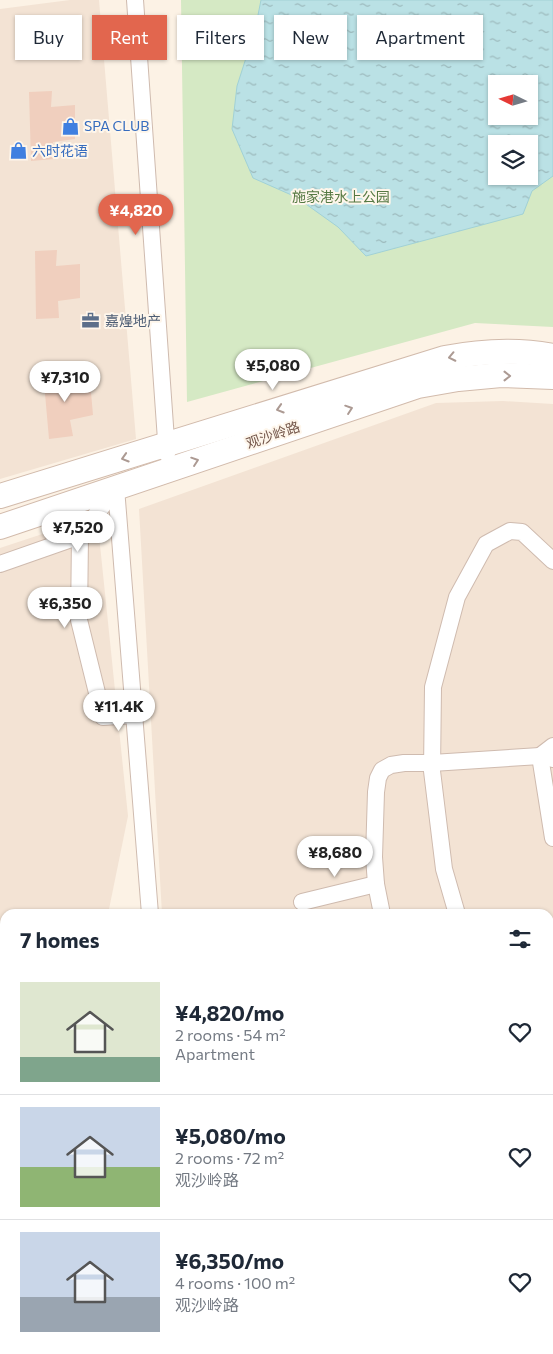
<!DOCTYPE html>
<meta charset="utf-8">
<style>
:root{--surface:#fff;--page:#f2f2f3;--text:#1f2937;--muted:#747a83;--line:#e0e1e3;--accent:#e2664e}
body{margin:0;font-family:Commissioner,"Noto Sans SC",sans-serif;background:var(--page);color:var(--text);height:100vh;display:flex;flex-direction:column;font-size:19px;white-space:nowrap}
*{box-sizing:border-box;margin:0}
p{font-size:16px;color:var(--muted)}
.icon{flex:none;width:28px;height:28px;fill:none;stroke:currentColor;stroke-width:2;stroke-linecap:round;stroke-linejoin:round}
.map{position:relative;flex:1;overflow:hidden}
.side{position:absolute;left:0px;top:909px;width:554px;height:446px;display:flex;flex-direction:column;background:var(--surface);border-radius:15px 15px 0 0;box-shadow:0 1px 4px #0004}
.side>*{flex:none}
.top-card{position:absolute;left:15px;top:15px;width:524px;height:45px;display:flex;gap:10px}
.needle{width:32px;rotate:275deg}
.buttons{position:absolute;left:488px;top:75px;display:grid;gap:10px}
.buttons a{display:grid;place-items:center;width:50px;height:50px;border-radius:0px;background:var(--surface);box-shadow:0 1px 4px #0004;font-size:25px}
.price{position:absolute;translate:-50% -42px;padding:0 11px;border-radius:18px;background:#fff;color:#222;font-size:16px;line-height:32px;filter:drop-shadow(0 1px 2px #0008)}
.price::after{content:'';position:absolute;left:50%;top:30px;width:15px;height:11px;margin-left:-8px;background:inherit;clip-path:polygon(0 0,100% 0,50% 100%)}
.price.selected{background:var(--accent);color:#fff}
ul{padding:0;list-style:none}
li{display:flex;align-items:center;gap:15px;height:125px;padding:0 20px}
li+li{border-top:1px solid var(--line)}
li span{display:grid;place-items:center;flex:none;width:140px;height:100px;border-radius:0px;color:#555}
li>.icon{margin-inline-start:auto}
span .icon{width:60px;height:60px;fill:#fffc;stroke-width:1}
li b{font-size:21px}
h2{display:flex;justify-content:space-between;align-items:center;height:60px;padding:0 20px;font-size:21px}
.tag{padding:0 18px;border-radius:0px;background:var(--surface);box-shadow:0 1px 4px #0004;font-size:18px;line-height:45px}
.tag.selected{background:var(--accent);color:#fff}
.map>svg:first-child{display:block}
</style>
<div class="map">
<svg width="553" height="1354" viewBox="0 0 553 1354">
<defs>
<pattern id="water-ripples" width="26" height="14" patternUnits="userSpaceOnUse" patternTransform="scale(1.25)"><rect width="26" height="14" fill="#bae1e5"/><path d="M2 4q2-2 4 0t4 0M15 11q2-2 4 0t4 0" fill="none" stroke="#9cb9bc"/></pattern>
</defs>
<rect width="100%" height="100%" fill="#fcf2e5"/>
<g fill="#f3e3d4">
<path d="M70 0H99L136 439 0 479V9Z"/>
<path d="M503 401 553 404V1038L549 1040V914H162L139 509 436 403Z"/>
<path d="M97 516 128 816 108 914H5V1060L0 1067V548Z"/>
<path d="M553 1064V1291L549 1290V1065Z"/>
</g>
<g fill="#efe2f8">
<path d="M5 1211V1350H252V1354H0V1213Z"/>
<path d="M549 1290 553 1291V1354H390V1350H549Z"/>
</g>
<path fill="#d5e9c4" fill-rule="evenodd" d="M181 0H553V327L475 323 187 402ZM496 84H529V116H496ZM496 144H529V176H496Z"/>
<path fill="url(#water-ripples)" stroke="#a1d1d6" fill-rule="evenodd" d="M261 0H553V176L532 191 523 214 366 256 338 227 296 197 253 178 232 129 237 86 255 30ZM496 84H529V116H496ZM496 144H529V176H496Z"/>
<g fill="#f0cfbe">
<path d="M52 91 51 107 75 105V139L53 142 54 159 31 161 29 92Z"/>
<path d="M57 250 56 266 80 264V298L58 301 59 318 36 319 35 251Z"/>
<path d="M66 369V385L90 381 93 415 70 420 73 436 49 439 43 371Z"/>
</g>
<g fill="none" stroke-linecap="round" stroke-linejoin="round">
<defs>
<g id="minor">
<path d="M135 0 167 454"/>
<path d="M116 488 150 914"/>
<path d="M80 536 79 620 103 717 134 715"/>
<path d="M0 564 80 536 116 488"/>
<path d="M553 746 540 756 553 838"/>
<path d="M302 902 376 884"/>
<path d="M382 914 376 884 374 857 376 792 378 778 382 770 391 765 404 763H432L540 756 553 759"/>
<path d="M457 914 444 869 432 771 433 687 457 597 486 544 510 531 522 532 553 561"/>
<path d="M549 1042 553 1041"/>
<path d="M0 1196 5 1194"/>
<path d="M549 1249 553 1232"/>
<path d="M533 1354 534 1350"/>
</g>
<g id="secondary">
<path d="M0 496 445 358C481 351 517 349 553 356"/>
<path d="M0 527 418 386 458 379 501 375 553 377"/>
</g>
</defs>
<use href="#minor" stroke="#cfbbaf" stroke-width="18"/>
<use href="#secondary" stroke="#d2bbac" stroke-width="26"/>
<use href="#minor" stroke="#fff" stroke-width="16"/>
<use href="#secondary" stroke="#fff" stroke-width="24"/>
</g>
<defs><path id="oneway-chevron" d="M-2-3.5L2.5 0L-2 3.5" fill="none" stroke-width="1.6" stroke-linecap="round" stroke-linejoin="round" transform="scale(1.25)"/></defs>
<g stroke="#ac9a93">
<use href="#oneway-chevron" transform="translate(452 357) rotate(168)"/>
<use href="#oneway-chevron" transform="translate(507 376)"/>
<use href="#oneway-chevron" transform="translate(280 409) rotate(163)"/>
<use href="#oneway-chevron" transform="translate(349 409) rotate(-19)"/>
<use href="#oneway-chevron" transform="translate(125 458) rotate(163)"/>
<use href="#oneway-chevron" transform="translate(195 461) rotate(-19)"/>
</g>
<defs>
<symbol id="shop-bare" viewBox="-9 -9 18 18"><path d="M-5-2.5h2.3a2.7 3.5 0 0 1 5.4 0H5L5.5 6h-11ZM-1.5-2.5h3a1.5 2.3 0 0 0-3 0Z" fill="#3f7fe0" stroke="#fef6eb" stroke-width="2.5" paint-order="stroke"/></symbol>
<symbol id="office-bare" viewBox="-9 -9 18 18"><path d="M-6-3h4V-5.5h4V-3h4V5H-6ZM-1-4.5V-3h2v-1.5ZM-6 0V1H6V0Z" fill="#5c6f8a" stroke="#fef6eb" stroke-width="2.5" paint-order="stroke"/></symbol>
</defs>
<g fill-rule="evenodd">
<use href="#shop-bare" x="58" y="114" width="25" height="25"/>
<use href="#shop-bare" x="6" y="138" width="25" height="25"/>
<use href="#office-bare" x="78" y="308" width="25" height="25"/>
</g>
<g text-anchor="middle" stroke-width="4" stroke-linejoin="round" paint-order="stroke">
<g font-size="14" fill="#366cbe" stroke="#fef6eb" text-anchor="start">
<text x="84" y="131">SPA CLUB</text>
<text x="32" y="156">六时花语</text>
</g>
<g font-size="14" fill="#567943" stroke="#fef6eb">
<text x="341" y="202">施家港水上公园</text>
</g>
<g font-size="14" fill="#4e5e75" stroke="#fef6eb" text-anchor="start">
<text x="105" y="326">嘉煌地产</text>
</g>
<g font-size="14" fill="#74574b" stroke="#fef6eb">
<text transform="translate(273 435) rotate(-19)" y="5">观沙岭路</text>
</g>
</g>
</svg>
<div class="buttons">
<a><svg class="needle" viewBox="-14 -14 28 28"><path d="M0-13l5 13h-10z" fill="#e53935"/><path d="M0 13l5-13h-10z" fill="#747a83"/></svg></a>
<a><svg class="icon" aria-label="layers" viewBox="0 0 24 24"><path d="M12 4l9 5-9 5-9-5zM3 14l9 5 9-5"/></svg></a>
</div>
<b class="price selected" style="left:136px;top:236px">¥4,820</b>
<b class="price" style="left:273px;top:391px">¥5,080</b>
<b class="price" style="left:65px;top:403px">¥7,310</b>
<b class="price" style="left:78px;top:553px">¥7,520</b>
<b class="price" style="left:65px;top:629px">¥6,350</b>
<b class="price" style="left:119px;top:732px">¥11.4K</b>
<b class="price" style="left:335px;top:878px">¥8,680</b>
<div class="top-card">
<a class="tag">Buy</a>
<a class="tag selected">Rent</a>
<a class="tag">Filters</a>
<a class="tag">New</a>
<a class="tag">Apartment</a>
</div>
<section class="side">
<h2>7 homes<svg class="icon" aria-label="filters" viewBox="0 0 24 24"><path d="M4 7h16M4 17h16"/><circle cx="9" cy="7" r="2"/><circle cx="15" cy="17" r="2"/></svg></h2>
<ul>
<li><span style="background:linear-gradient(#dfe7d0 75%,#7fa58c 0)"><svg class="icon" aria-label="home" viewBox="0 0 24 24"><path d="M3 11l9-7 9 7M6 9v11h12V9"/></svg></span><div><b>¥4,820/mo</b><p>2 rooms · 54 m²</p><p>Apartment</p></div><svg class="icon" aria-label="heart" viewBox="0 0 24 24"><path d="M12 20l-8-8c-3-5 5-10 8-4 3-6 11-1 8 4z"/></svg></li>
<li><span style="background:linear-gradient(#c9d6e8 60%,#8fb573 0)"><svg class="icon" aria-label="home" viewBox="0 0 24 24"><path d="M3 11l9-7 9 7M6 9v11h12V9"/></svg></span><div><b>¥5,080/mo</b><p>2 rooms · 72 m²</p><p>观沙岭路</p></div><svg class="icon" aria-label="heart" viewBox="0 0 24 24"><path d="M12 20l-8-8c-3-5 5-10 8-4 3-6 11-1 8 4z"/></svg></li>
<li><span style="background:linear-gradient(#c9d6e8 65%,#9aa5b1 0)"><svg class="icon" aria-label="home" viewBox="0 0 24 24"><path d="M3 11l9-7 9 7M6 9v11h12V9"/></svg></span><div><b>¥6,350/mo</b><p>4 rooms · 100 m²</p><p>观沙岭路</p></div><svg class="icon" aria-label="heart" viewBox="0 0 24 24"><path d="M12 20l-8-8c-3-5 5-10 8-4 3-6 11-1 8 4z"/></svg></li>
</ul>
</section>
</div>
